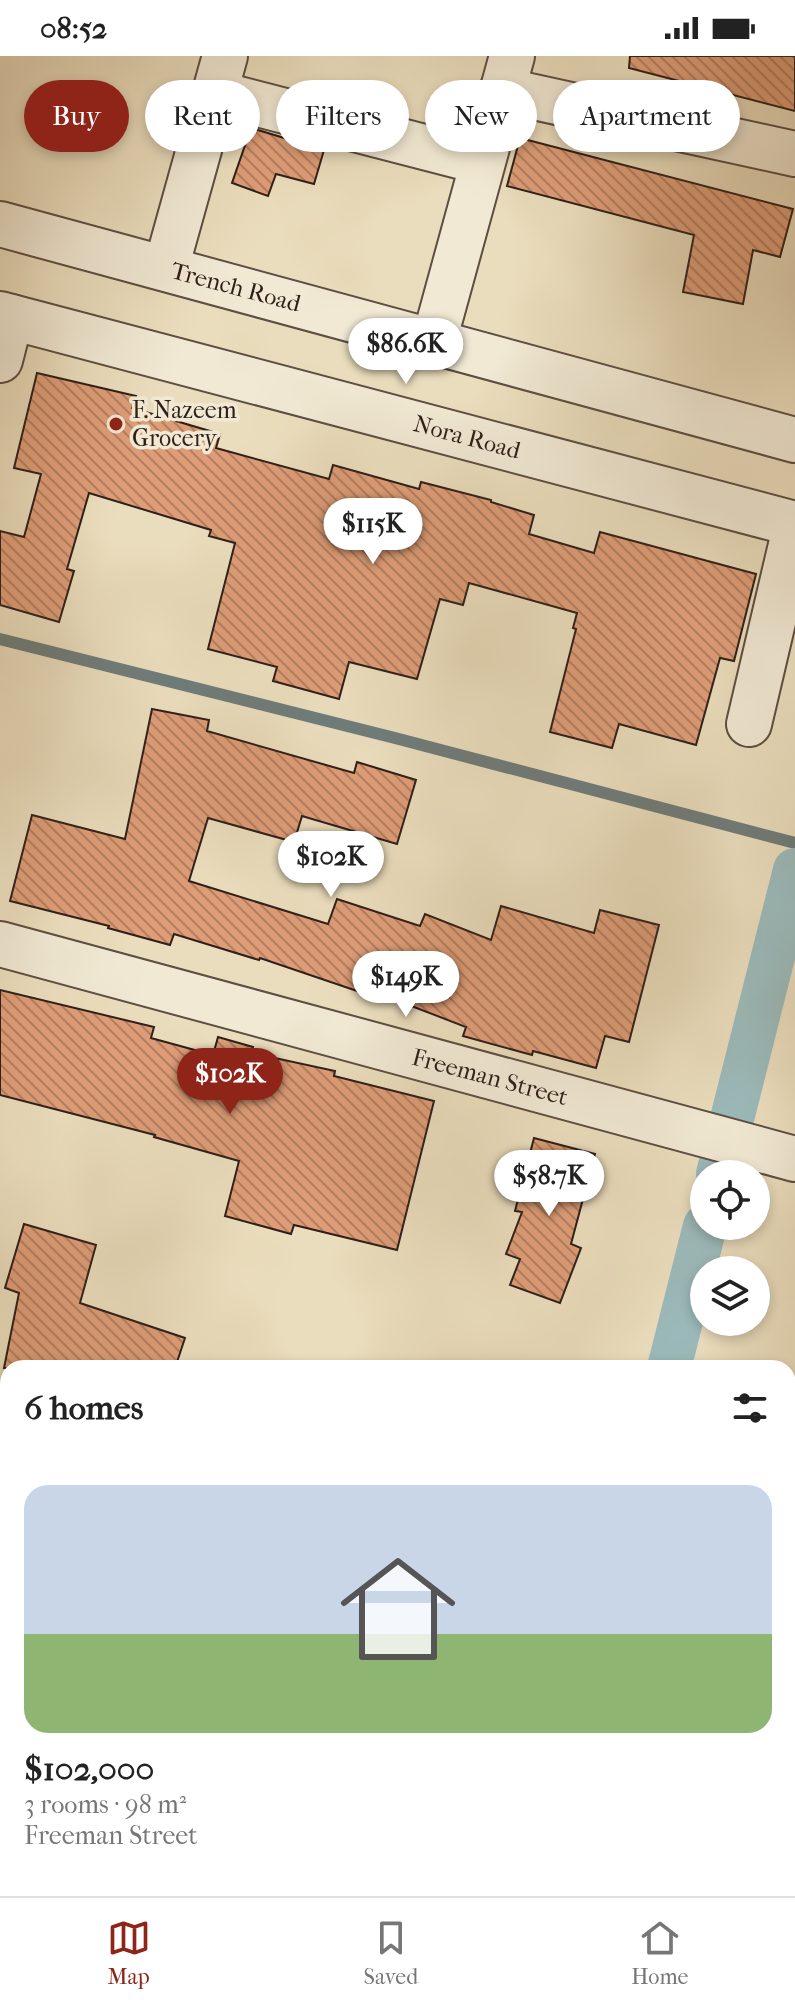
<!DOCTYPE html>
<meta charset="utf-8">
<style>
:root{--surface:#fff;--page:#f6f6f6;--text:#222;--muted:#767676;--line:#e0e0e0;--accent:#8f2418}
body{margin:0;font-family:"IM FELL French Canon",serif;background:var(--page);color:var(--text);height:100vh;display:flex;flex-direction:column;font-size:30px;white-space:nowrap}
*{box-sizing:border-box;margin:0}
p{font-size:26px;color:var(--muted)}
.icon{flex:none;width:44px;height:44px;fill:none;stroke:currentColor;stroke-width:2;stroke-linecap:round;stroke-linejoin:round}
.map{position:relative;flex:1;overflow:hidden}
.side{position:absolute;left:0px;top:1304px;width:796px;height:536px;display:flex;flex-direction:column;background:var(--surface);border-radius:24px 24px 0 0;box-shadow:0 4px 12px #0003}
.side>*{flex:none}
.top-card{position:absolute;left:24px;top:24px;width:748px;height:72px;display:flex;gap:16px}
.fabs{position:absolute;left:690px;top:1104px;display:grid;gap:16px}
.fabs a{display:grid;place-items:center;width:80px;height:80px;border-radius:50%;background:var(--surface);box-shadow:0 4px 12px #0003;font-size:40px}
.price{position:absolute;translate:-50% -68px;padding:0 18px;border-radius:28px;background:#fff;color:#222;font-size:26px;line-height:52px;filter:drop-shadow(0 2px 4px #0008)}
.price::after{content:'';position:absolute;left:50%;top:48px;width:24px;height:18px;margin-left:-12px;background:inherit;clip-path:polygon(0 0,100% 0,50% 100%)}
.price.on{background:var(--accent);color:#fff}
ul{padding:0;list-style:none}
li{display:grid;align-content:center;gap:16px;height:424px;padding:0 24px}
li span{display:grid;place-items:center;height:248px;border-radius:24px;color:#555}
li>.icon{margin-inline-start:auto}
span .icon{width:144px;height:144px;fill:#fffc;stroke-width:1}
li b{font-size:34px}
h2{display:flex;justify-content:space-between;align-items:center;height:96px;padding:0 24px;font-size:34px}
.tag{padding:0 28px;border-radius:36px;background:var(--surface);box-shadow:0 4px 12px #0003;font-size:28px;line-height:72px}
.tag.on{background:var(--accent);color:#fff}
.status{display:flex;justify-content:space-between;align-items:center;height:56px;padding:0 40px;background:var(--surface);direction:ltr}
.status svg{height:22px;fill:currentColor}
.tab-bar{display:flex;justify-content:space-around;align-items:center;height:112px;border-top:2px solid var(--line);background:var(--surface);font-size:22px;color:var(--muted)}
.tab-bar a{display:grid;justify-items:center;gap:4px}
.tab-bar .on{color:var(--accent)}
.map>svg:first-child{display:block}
</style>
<div class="status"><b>08:52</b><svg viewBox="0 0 49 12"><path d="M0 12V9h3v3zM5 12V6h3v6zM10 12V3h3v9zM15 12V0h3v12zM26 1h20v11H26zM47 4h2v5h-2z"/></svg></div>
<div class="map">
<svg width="795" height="1840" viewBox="0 0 795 1840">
<defs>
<pattern id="building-back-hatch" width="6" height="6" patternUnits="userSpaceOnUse" patternTransform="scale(2)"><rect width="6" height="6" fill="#de9d77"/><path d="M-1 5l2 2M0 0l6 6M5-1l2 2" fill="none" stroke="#b47f61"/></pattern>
</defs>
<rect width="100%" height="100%" fill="#eaddbd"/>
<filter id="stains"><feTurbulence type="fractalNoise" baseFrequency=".0025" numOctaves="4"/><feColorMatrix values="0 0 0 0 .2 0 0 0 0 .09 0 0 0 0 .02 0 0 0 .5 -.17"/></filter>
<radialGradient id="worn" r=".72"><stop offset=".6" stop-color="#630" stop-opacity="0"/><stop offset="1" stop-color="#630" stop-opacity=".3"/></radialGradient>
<path fill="#b4c294" stroke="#717056" stroke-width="2" d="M795 1337V1430L788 1428V1361Z"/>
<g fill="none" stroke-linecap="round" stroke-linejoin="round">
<g stroke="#6f7c7a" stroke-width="12">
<path d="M0 583 395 682 795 787"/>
<path d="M0 1442 8 1444"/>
<path d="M788 1584 795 1586"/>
<path d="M0 1795 8 1798"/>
<path d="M139 1832 170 1840"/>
</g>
<g stroke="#9bbaba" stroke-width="44">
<path d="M718 1118 795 814"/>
<path d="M669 1312 705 1170"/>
</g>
</g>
<g fill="url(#building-back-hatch)" stroke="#2e1f19" stroke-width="2">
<path d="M630 0H795V55L629 12Z"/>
<path d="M251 72 324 94 314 128 276 118 268 140 232 127Z"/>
<path d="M520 82 793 153 780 201 753 194 743 248 683 236 694 179 507 130Z"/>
<path d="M37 317 136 340 132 352 220 378 216 392 329 423 333 409 419 433 421 426 491 444V446L534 459 529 478 594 497 600 476 756 518 734 605 720 602 696 689 619 668 612 692 550 676 576 573 573 572 577 557 469 527 463 549 440 543 417 623 349 606 339 643 273 625 277 611 208 593 235 487 209 480 211 474 89 437 67 513 74 515 59 566 0 549V475L24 481 41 418 14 412Z"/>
<path d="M152 653 209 664 207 675 354 717 357 706 416 724 397 788 302 760 294 786 208 762 189 825 328 868 337 843 420 870 425 858 491 884 501 850 594 877 600 854 659 869 629 986 605 980 596 1012 533 995 532 999 463 980 466 971 362 931 360 936 260 902 259 904 174 878 170 889 108 872 109 870 10 845 32 759 125 783Z"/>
<path d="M0 934 154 971 151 982 213 999 218 981 253 991 252 997 335 1015 334 1020 434 1045 397 1194 294 1169 291 1178 225 1160 239 1105 154 1081 155 1079 0 1039Z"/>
<path d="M534 1082 595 1098 571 1188 581 1192 560 1247 510 1229 520 1203 506 1198 522 1156 515 1155Z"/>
<path d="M24 1168 96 1189 80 1247 185 1282 175 1312H4L19 1237 5 1232Z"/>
</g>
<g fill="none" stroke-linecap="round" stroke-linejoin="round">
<defs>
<g id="minor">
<path d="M502 34 795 98"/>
<path d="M215 37 482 106"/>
<path d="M0 168 795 384"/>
<path d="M166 212 225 0"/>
<path d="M0 258 795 468"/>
<path d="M434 285 512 0"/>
<path d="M0 304 11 261"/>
<path d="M749 668 795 472"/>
<path d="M0 888 795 1103"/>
<path d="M0 1354 8 1357"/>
<path d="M0 1507 8 1509"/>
<path d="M788 1711 795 1712"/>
</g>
</defs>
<use href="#minor" stroke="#5d4e42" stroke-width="48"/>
<use href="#minor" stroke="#f1e9d4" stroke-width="44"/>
</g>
<circle fill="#8f2418" stroke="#f1e9d4" stroke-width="3" cx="116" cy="368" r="8"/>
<g text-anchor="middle" stroke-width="7" stroke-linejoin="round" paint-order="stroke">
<g font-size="24" fill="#2e1f19" stroke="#f1e9d4">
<text transform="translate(236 231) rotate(15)" y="8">Trench Road</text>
<text transform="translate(467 381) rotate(15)" y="8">Nora Road</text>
<text transform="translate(490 1021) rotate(15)" y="8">Freeman Street</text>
</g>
<g font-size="24" fill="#2e1f19" stroke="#f1e9d4" text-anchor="start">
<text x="132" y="362">F. Nazeem<tspan x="132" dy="28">Grocery</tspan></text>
</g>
</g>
<rect width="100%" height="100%" filter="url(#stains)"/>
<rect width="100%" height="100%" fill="url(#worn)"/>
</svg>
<div class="fabs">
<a><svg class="icon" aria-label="locate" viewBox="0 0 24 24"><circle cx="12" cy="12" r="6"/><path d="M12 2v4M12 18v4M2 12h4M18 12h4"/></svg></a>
<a><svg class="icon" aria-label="layers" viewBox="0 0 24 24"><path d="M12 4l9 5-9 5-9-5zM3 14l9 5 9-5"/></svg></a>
</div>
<b class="price" style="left:406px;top:330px">$86.6K</b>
<b class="price" style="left:373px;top:510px">$115K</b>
<b class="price" style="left:331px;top:843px">$102K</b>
<b class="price" style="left:406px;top:963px">$149K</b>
<b class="price on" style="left:230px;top:1060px">$102K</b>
<b class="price" style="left:549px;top:1162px">$58.7K</b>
<div class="top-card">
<a class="tag on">Buy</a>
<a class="tag">Rent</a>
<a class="tag">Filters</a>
<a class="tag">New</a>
<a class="tag">Apartment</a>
</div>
<section class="side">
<h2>6 homes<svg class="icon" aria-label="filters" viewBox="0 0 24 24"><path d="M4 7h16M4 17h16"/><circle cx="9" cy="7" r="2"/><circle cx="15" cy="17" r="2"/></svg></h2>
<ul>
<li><span style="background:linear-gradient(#c9d6e8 60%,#8fb573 0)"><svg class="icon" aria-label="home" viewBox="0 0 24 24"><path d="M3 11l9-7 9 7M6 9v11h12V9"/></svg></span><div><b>$102,000</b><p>3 rooms · 98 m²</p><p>Freeman Street</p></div></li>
</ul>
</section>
</div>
<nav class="tab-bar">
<a class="on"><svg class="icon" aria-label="map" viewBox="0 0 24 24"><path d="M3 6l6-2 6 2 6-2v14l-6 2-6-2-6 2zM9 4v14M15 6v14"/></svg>Map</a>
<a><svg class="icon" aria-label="saved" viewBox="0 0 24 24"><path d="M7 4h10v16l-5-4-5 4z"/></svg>Saved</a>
<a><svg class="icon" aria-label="home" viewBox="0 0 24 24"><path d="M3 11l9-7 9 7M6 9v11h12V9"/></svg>Home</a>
</nav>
